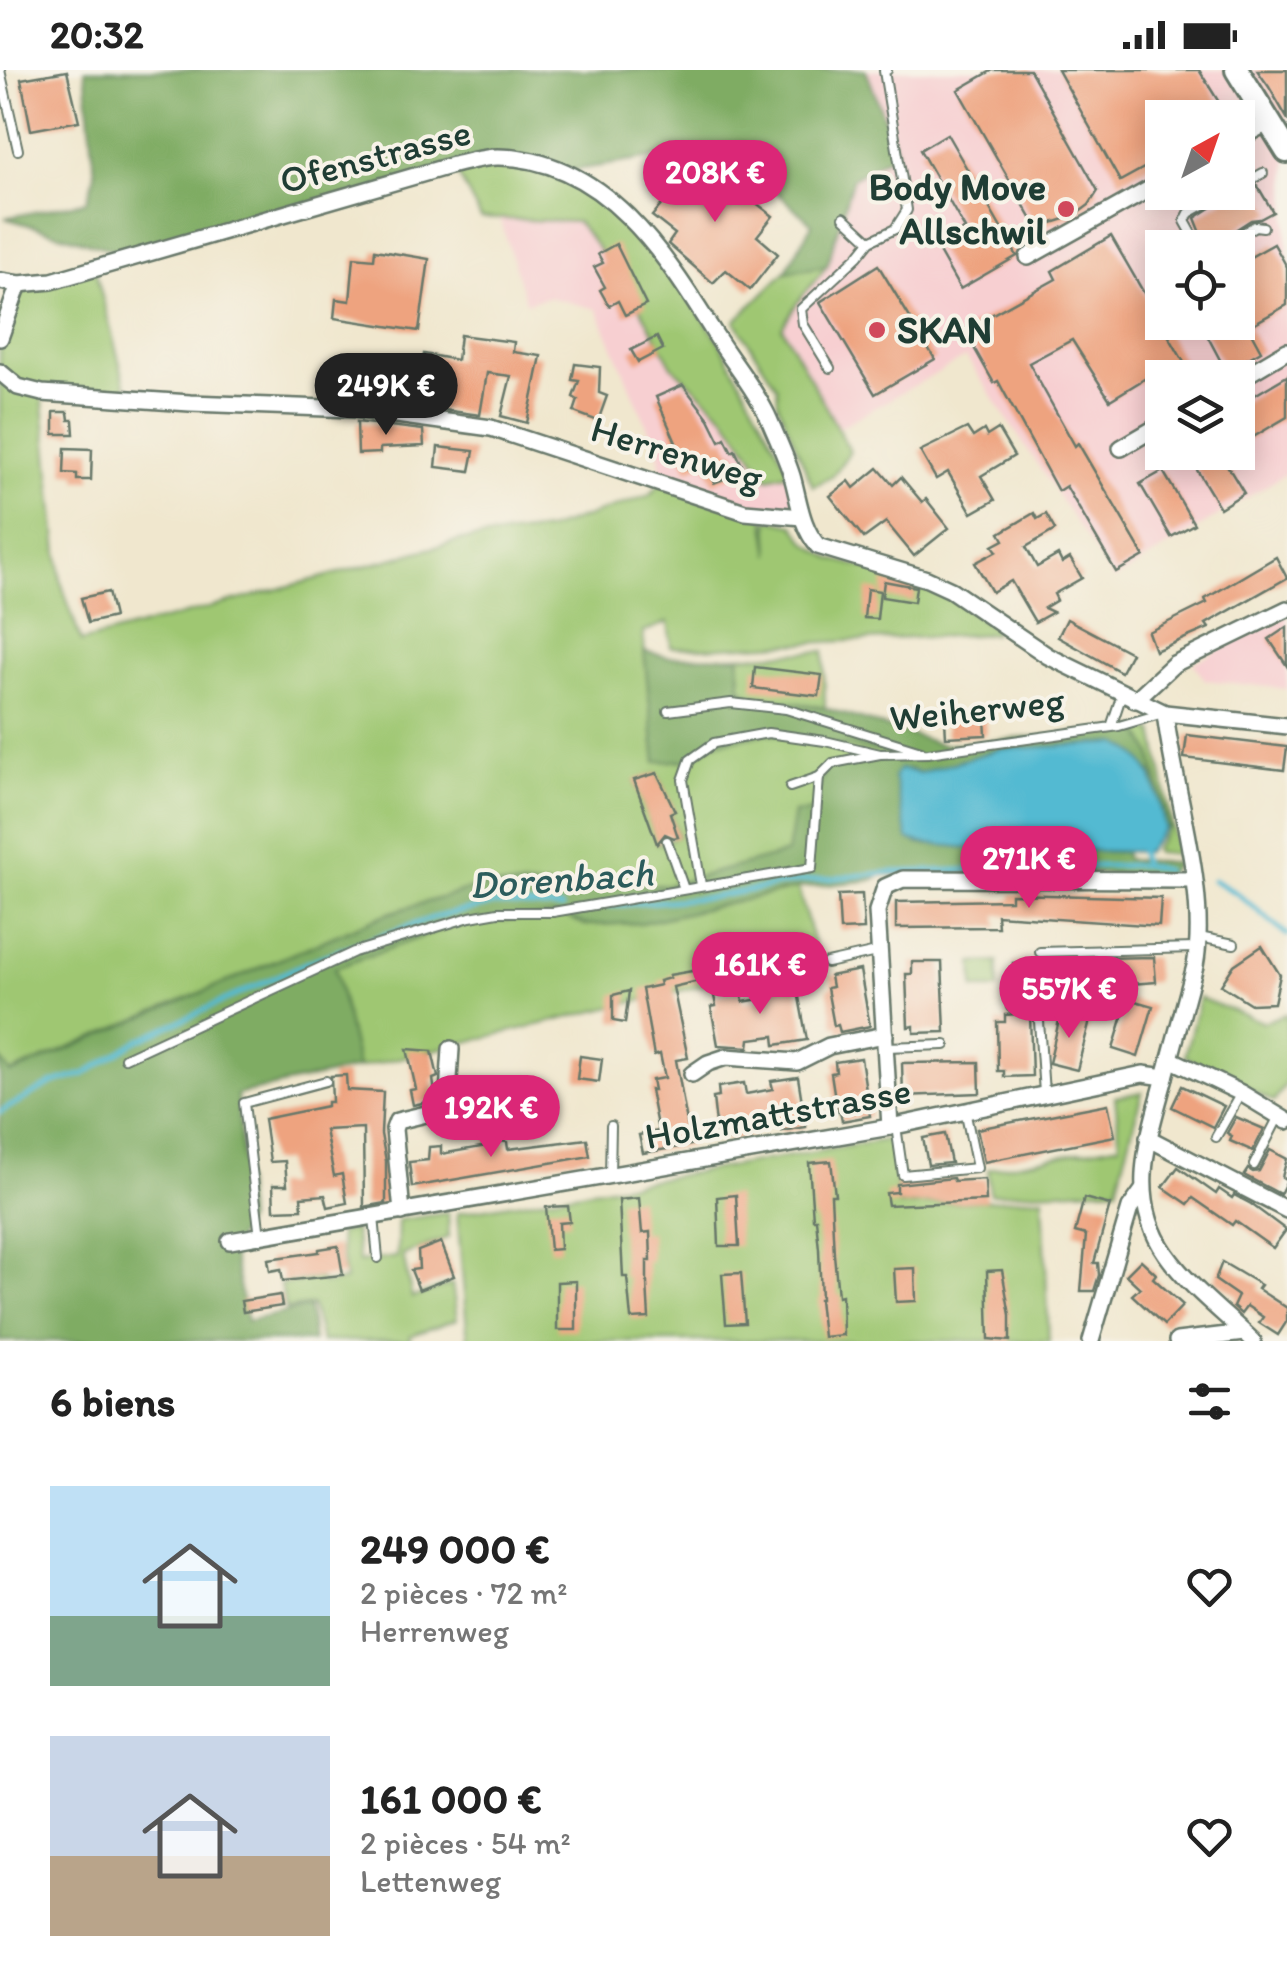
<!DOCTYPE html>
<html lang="fr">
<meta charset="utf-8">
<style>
:root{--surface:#fff;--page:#f6f6f6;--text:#222;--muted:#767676;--accent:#db2777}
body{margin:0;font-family:Itim,sans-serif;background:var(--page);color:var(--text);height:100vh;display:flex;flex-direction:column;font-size:38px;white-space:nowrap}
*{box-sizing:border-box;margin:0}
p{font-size:32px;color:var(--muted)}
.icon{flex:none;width:55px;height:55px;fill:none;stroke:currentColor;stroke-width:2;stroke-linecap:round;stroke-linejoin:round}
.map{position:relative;height:1271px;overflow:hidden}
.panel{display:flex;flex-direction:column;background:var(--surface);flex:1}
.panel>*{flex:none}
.needle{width:65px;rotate:40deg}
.tools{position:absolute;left:1145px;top:30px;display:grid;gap:20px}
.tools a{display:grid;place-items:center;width:110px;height:110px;border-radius:0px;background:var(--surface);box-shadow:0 5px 25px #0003;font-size:50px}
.price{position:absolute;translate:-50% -85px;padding:0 22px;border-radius:35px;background:var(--accent);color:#fff;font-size:32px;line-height:65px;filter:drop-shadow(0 2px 5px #0008)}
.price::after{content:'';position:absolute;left:50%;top:60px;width:30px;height:22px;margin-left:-15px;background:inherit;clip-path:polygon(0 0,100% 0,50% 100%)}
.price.selected{background:#222;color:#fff}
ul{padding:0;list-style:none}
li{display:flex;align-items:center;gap:30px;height:250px;padding:0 50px}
li span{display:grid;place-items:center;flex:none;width:280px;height:200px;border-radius:0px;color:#555}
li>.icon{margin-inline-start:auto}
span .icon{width:120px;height:120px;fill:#fffc;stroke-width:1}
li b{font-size:42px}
h2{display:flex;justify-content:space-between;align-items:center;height:120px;padding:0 50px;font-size:42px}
.status{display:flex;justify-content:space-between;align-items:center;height:70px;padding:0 50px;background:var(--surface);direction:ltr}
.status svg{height:28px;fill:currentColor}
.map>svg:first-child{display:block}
</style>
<div class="status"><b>20:32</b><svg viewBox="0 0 49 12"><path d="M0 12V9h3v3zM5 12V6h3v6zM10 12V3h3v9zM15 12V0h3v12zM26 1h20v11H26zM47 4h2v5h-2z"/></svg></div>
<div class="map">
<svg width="1287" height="1271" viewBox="0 0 1287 1271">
<rect width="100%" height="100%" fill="#f7f3e8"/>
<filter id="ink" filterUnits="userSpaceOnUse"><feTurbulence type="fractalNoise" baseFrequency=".01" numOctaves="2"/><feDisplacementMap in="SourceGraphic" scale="20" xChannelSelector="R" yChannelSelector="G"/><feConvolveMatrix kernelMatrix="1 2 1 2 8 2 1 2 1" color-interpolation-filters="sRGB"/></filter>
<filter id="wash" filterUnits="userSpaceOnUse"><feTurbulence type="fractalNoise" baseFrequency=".0048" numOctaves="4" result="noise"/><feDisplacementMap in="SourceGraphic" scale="40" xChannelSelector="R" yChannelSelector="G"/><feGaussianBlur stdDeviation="2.25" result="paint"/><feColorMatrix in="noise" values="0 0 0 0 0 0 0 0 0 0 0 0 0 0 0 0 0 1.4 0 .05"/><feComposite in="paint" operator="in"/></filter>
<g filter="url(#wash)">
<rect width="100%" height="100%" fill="#f0e7ce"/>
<g fill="#f7cfd1" fill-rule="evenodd">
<path d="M866 0H1287V403L1114 510 966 287 838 358 782 257 844 147 853 108 896 82ZM1162 48H1238V122H1162ZM1162 178H1238V252H1162ZM1162 308H1238V382H1162Z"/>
<path d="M500 149 577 152 629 218 672 296 725 346 768 408 791 403 802 447 764 446 660 413V386L597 239 548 227 526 233Z"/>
<path d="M1287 546V619L1205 610 1193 593Z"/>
</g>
<g fill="#9fc772" stroke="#5f8253" stroke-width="2.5" fill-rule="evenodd">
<path d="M549 94 625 142 716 266 791 403 768 408 725 346 672 296 629 218 577 152 481 148 453 95Z"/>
<path d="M827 196 797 233 782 257 850 381 833 406 813 416 778 334 777 317 735 251 785 202Z"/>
<path d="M95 200 129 328 42 324 61 512 81 572 462 470 547 460 650 425 660 413 764 446 770 485 768 449 794 455 807 473 832 489 920 512 948 526 995 559 993 564 700 578 671 577 668 552 643 562 656 692 714 673 768 663 901 684 816 741 794 743 788 783 668 815 479 817 389 843 10 1003 0 989V268L19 214ZM657 703 674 740 670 743 678 766 658 774 635 711Z"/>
<path d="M824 581 825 638 750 625 741 618 739 586Z"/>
<path d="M1138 658 1154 661 1177 781 1174 784 1156 783 1154 779 1169 757 1152 685Z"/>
<path d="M798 818 818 888 358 998 334 898 454 855 563 845 585 855 641 853Z"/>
<path d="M998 892V919H974L973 893Z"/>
<path d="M1199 928 1263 952 1287 944V1012L1274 1032 1185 986Z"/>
<path d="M1142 1022 1117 1118 990 1124 988 1099 1120 1074 1115 1027Z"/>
<path d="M891 1069 899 1136 1043 1127 1049 1271H468L457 1143Z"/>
<path d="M448 1143 449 1167 403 1185 412 1228 452 1214 457 1249 410 1266 411 1271H321L312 1235 286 1239 280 1214 320 1209 324 1214 345 1210 339 1163 354 1159 359 1192 397 1187 398 1150Z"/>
</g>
<g fill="#7fac64" stroke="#4f744c" stroke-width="2.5">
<path d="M85 0H866L897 82 853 108 827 196 785 202 812 154 750 98 696 81 569 101 496 87 122 191 120 182 5 148 87 131 95 104Z"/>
<path d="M644 581 668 587 739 586 741 618 750 625 825 638 943 675 1138 658 1152 685 1169 757 1165 758 1152 701 1000 679 920 703 909 699 918 774 1124 782 1126 789 1177 793 1166 806 1053 802 882 805 871 810 798 818 641 853 585 855 563 845 454 855 335 898 358 998 237 1025 247 1150 231 1179 247 1251 309 1237 313 1271H0V989L10 1003 17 1001 389 843 479 817 668 815 787 783 794 743 816 741V726L825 698 897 685 768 663 714 673 690 690 656 692Z"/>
</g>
<path fill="#53bad2" stroke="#397c83" stroke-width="2.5" d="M1117 673C1155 688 1157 723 1165 758L1146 782 967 778C948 774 925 777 908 769L894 707 899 699 920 703 1000 679Z"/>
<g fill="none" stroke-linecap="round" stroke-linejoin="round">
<g stroke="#53bad2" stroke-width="5">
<path d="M1140 782 1143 795"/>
<path d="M1213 810 1238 824 1287 865"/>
<path d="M608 836 713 827 796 812 893 802 1143 795 1165 800"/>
<path d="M0 1042 53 1013 85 1004 137 971 310 891 360 873 435 847 496 834 562 838"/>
</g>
</g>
<g id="blocks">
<g fill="#eea37f">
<path d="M993 0H1030L1098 121 1089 135 1074 146 1046 155 1034 153 958 20Z"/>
<path d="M1058 0H1199L1225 42 1216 48H1162V88L1120 111Z"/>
<path d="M1257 0H1287V48L1269 17Z"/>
<path d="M67 1 79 51 31 60 21 9Z"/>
<path d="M947 64 1017 186 960 219 935 175 965 159 920 80Z"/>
<path d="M679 94 687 101 692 95 706 94 773 146 757 166 778 184 750 220 726 200 713 213 668 174 675 164 652 146 664 132 655 125Z"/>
<path d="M1257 115 1273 142 1260 149 1251 150 1207 178 1195 148 1234 123 1241 124Z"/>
<path d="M1111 166 1193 308H1162V336L1146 308 1110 330 1072 270 1029 293 1075 376 1078 373 1144 486 1116 502 1066 416 1058 421 998 311 994 313 964 260 1056 209 1052 201Z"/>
<path d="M616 174 646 235 625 245 618 231 609 236 600 220 605 217 594 197 603 193 598 184Z"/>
<path d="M1274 174 1287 197V235L1248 257 1261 281 1226 301 1200 252H1238V194Z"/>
<path d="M375 180 429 189 419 261 334 248 336 229 350 231 354 187 374 189Z"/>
<path d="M878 195 935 289 875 324 820 232Z"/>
<path d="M460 265 514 272 513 282 541 286 527 353 501 346 511 306 487 303 480 345 373 330 375 319 386 320 390 292 422 296 424 284 457 290Z"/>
<path d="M657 267 663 279 638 292 631 280Z"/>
<path d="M575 294 600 297 599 323 607 326 598 351 574 342 578 330 573 327 579 311 572 310Z"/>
<path d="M1287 306V347L1238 376V335Z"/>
<path d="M683 315 709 349 720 371 725 368 732 382 735 380 745 401 714 413 705 393 688 400 656 327Z"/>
<path d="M54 342H68L69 350H73L74 364H54Z"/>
<path d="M357 352 423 360 424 376 380 378V383L358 384Z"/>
<path d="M967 358 973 367 984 360 987 366 998 359 1014 386 981 406 995 430 972 443 948 402 936 409 920 381Z"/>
<path d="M438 377 474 381 470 401 436 397Z"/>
<path d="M65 378 92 379 91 410H77V404L64 403Z"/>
<path d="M1186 382H1219L1244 423 1220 438Z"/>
<path d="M878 398 893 415 901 407 922 432 926 429 949 458 914 486 886 452 864 468 830 426 849 411 854 418Z"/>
<path d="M1163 401 1194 454 1171 467 1140 414Z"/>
<path d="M1034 443 1037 449 1046 444 1055 460 1026 477 1037 497 1058 485 1062 493 1070 488 1082 508 1054 524 1057 530 1044 538 1053 542 1035 552 1011 511 992 522 975 493 997 481 993 476 1004 470 1000 463Z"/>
<path d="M1276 487 1287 508 1206 554 1209 558 1155 581 1148 562 1207 533 1205 529Z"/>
<path d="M884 511 916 517 914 532 882 527Z"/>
<path d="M867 519 880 521 877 549 864 548Z"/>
<path d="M108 522 114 547 88 553 81 528Z"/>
<path d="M1067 549 1131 583 1121 602 1058 567Z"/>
<path d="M1287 557V596L1269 569Z"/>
<path d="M755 597 822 605 819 626 753 618Z"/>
<path d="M985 648 986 665 946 667 945 650Z"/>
<path d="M1187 665 1287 677 1284 700 1184 688Z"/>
<path d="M657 703 675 741 670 743 678 767 674 768 665 764 657 774 634 710Z"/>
<path d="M862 824 864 859 840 860 838 825Z"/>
<path d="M1011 824 1161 828 1159 856 997 845 998 857 896 858V832L1011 830Z"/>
<path d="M1262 876 1280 905 1274 933 1251 934 1221 915 1234 895Z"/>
<path d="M1154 887 1156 912 1105 916 1102 888Z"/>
<path d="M1079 890 1080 918 1014 922 1013 893Z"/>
<path d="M912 892H942L945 962 914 963V956L908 957 906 904H912Z"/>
<path d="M722 896 724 905 673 917 688 988 676 990 691 1075 643 1083 639 1065 658 1061 650 1020H654L652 1010 665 1008 660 984 654 986 642 919 660 915 659 911 670 908 669 905Z"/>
<path d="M860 900 870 956 840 962 838 955 834 956 827 918 832 917 830 906Z"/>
<path d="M796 911 807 970 775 975 774 966 750 969 749 977 718 975 711 937 716 936 714 926 741 921 743 932 770 927 768 916Z"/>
<path d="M629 921 625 953 613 951V925Z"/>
<path d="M1128 929 1153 936 1138 987 1113 979Z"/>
<path d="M1061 942 1090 950 1077 1000 1049 993Z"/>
<path d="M1017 944H1030L1032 1006 1004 1007V1001H998L997 952H1005V945Z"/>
<path d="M407 979 432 981 438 1007 433 1009 436 1030 413 1035 410 1020 416 1019Z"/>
<path d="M580 986 602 989 599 1012 577 1009Z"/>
<path d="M861 988 870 1046 842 1051 840 1042H837L831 1003 836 1002 835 992Z"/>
<path d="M979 992 980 1023 903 1026 902 993Z"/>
<path d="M346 1005 347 1020 383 1022 381 1064 386 1091V1133L364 1137 363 1058 325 1060 334 1106 342 1104 347 1133 328 1137 325 1125 301 1127 302 1139 274 1140 273 1115H287L285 1091 270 1092 264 1049 327 1036V1032H332L331 1006Z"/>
<path d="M798 1007 806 1057 781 1061 779 1050 751 1054 753 1065 727 1070 725 1062 717 1063 713 1028 719 1027 718 1017 744 1013 746 1024 773 1019 771 1011Z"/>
<path d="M1182 1016 1224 1036 1213 1057 1172 1037Z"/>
<path d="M1108 1034 1115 1066 984 1092 977 1059Z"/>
<path d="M1236 1047 1264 1059 1253 1081 1230 1071 1232 1066 1227 1063Z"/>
<path d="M486 1060 499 1061V1071L507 1072 508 1079 587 1069 590 1086 412 1117 409 1092 428 1090 429 1077 441 1076V1084L487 1076Z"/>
<path d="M945 1064 951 1093 928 1095 923 1068Z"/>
<path d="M1270 1080 1287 1089 1282 1107 1287 1110 1280 1124 1244 1105 1248 1099 1253 1102 1259 1101Z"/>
<path d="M831 1091 835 1125H831L834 1184 838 1226 842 1225 843 1265 823 1267 819 1229H821L819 1179 816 1149H813L809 1093Z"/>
<path d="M1178 1097 1216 1124 1219 1119 1232 1128 1234 1125 1251 1134 1286 1160 1273 1178 1235 1151 1232 1155 1193 1128 1188 1134 1163 1117Z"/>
<path d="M953 1108 954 1111 985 1109 986 1131 888 1135 886 1123 897 1122V1114Z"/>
<path d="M736 1125 739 1176H719L717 1127Z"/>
<path d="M639 1128 642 1163 650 1162 651 1191H647V1213L649 1248 631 1249 627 1207H623L619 1130Z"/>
<path d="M1084 1128 1110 1135 1094 1193H1098L1099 1205 1094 1221H1081L1086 1165 1075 1162Z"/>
<path d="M568 1136 570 1152 559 1153 560 1179 550 1180 546 1137Z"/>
<path d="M441 1172 454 1206 419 1220 411 1200 419 1199 418 1181Z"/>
<path d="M338 1176 343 1205 283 1211 281 1199 270 1201 268 1189 319 1182V1179Z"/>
<path d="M1141 1190 1156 1204 1153 1208 1183 1235 1164 1255 1132 1225 1140 1218 1126 1205Z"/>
<path d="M1222 1192 1261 1215 1258 1219 1287 1238V1251L1278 1265 1259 1253 1263 1247 1247 1236 1241 1244 1233 1237 1238 1226 1215 1210Z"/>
<path d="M915 1198 916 1231 896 1232 894 1199Z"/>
<path d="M1002 1200 1010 1245V1271L989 1269 987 1201Z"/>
<path d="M741 1203 745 1253 726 1254 722 1204Z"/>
<path d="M576 1211V1260H557V1212Z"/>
<path d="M280 1225 282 1236 243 1242 241 1231Z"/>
</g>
</g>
</g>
<g filter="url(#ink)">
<use href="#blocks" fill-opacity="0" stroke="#68786a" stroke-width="2.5"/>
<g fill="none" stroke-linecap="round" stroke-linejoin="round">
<defs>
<g id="lane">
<path d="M0 0 18 80"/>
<path d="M1238 117 1263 103"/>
<path d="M844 147 870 171 895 159 907 140 884 1 887 0"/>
<path d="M1200 178 1185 151 1189 143 1227 122"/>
<path d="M1217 178 1255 156 1263 157"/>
<path d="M830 298 803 254 801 239 858 186 870 171"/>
<path d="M668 641 731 633 786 639 921 681"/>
<path d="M1111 657 1122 624"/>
<path d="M790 717 819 707"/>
<path d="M667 771 684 819"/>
<path d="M701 815 683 710 690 690 714 673 768 663 825 671 880 684 928 683 1119 656 1160 644"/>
<path d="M1199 867 1234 874"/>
<path d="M1040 882 1195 878"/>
<path d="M827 893 881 881"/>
<path d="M1011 937H1038L1044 1023"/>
<path d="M886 977 945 975"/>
<path d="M125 988 354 882 470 847 498 842H553L812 798 819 707 833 693 880 684"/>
<path d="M896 1056 903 1105 977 1098 965 1040"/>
<path d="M1216 1067 1241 1023"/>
<path d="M1254 1095 1279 1046"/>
<path d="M610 1106 611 1056"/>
<path d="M374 1147 378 1188"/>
<path d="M260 1167 244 1033 326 1011"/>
</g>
<g id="street">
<path d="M1238 69 1269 52"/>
<path d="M1028 187 1162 112"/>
<path d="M0 211 19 214 52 211 453 95C467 92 484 87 498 87 605 88 666 186 716 266 733 293 756 320 769 349 777 368 786 387 792 406 799 430 801 457 818 476L927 509 951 520 1048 586 1165 643 1287 656"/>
<path d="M0 268 19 214"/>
<path d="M0 302 18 317 42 323 190 333 353 339 491 358 745 442 802 447"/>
<path d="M1238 310 1287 281"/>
<path d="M1121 378 1162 354"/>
<path d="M1135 630 1174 594 1287 539"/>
<path d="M1165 643C1174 720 1209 822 1195 896 1185 933 1175 970 1165 1007 1149 1067 1126 1127 1166 1184 1189 1217 1224 1243 1253 1271"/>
<path d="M1170 989 1241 1023 1287 1051"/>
<path d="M692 1004 708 993 726 987 797 992 829 976 885 965"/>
<path d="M890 1057 877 841 885 817 903 809 1194 810"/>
<path d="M1148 1068 1287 1140"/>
<path d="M402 1142 394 1059 397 1051 447 1039 451 979"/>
<path d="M230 1171 890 1057 1143 1004 1165 1007"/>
<path d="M1091 1271 1130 1138 1143 1120"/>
<path d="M1177 1271 1244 1263"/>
</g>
<path id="secondary" d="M1237 0 1287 81"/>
</defs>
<use href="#lane" stroke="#68786a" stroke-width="12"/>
<use href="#street" stroke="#68786a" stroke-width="20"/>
<use href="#secondary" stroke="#68786a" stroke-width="28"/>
<use href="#lane" stroke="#fff" stroke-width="8"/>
<use href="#street" stroke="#fff" stroke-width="15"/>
<use href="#secondary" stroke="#fff" stroke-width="22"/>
</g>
</g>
<g fill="#d1495b" stroke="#f7f3e8" stroke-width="4">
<circle cx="1066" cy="139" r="10"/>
<circle cx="877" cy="260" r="10"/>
</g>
<g text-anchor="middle" stroke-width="8" stroke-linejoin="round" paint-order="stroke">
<g font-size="38" fill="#1f3d34" stroke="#f7f3e8">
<text transform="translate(375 86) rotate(-15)" y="13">Ofenstrasse</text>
<text transform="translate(677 383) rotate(17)" y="13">Herrenweg</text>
<text transform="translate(977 639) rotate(-6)" y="13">Weiherweg</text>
<text transform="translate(778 1043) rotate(-10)" y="13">Holzmattstrasse</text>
</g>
<g font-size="38" font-weight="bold" fill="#1f3d34" stroke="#f7f3e8" text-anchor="end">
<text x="1046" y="130">Body Move<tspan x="1046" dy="44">Allschwil</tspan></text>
<text x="897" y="273" text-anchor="start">SKAN</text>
</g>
<g font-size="40" font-style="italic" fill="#2c5c5c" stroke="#f7f3e8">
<text transform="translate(561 808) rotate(-4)" y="14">Dorenbach</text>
</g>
</g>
</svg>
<div class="tools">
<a><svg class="needle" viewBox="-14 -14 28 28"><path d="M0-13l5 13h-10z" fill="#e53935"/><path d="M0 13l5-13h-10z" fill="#767676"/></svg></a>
<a><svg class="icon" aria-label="locate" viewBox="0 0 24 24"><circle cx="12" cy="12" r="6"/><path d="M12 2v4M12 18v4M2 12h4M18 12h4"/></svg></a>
<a><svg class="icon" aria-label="layers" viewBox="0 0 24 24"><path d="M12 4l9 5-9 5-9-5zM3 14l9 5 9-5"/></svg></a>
</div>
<b class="price" style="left:715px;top:155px">208K €</b>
<b class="price selected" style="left:386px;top:368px">249K €</b>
<b class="price" style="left:1029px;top:841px">271K €</b>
<b class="price" style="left:760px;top:947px">161K €</b>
<b class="price" style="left:1069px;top:971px">557K €</b>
<b class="price" style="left:491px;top:1090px">192K €</b>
</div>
<section class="panel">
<h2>6 biens<svg class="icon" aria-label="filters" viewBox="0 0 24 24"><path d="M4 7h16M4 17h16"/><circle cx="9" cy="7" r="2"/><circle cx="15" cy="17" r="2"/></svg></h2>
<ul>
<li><span style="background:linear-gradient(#bfe0f5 65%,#7fa58c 0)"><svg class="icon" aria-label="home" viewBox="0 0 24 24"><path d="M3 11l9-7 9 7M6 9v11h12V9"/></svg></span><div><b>249 000 €</b><p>2 pièces · 72 m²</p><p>Herrenweg</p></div><svg class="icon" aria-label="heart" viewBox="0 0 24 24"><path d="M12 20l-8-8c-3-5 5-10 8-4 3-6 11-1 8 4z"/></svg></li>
<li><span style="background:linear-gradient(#c9d6e8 60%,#b9a48a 0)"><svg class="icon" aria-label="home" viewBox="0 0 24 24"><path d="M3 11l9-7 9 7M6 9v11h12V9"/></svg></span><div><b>161 000 €</b><p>2 pièces · 54 m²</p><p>Lettenweg</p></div><svg class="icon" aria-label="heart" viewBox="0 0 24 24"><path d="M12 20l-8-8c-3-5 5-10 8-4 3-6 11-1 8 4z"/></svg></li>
</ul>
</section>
